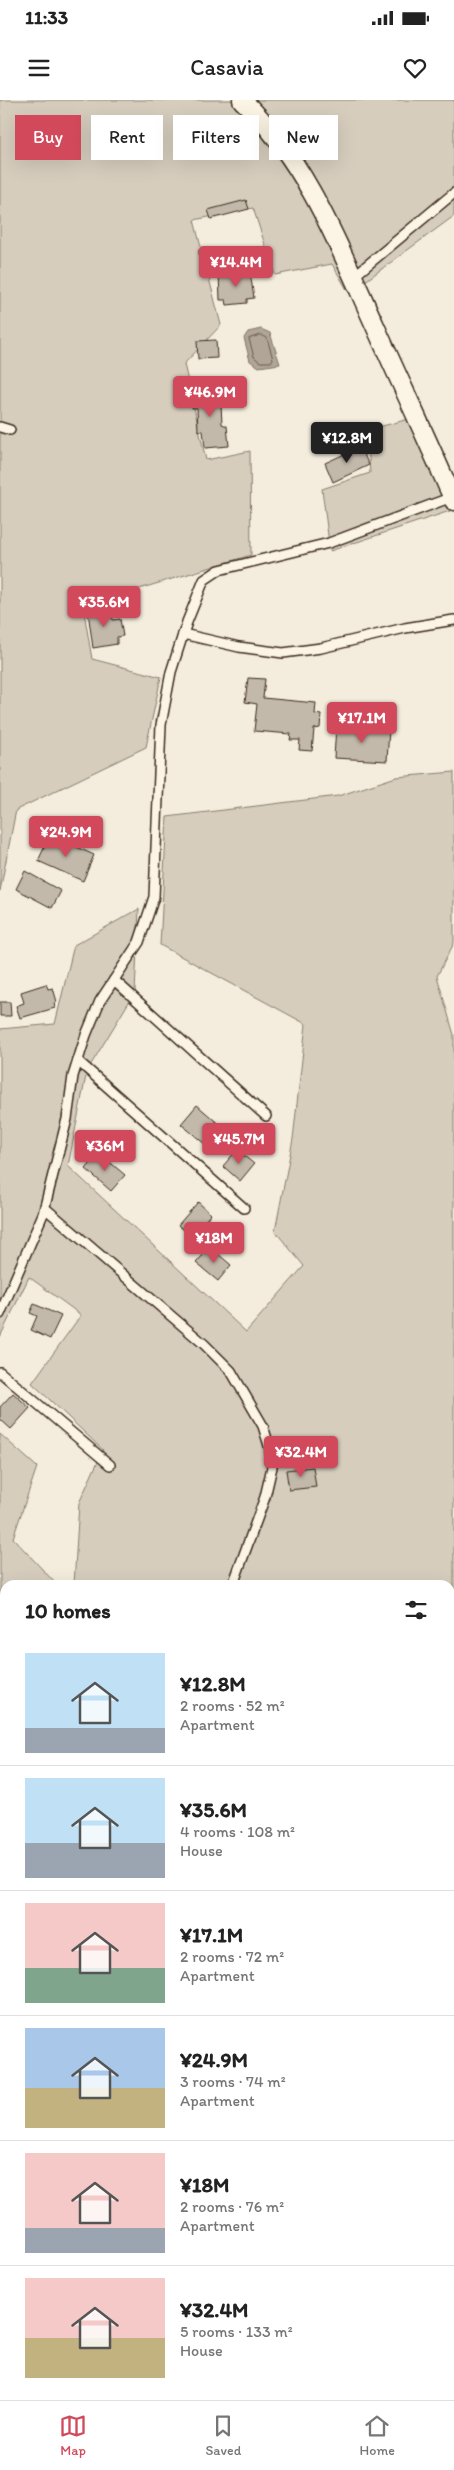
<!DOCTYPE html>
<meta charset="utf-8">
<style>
:root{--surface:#fff;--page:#f2f2f2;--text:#222;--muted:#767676;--line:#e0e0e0;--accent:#d1495b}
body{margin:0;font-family:Itim,sans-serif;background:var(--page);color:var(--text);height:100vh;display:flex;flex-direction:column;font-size:19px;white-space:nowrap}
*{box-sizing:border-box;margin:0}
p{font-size:16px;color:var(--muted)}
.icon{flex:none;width:28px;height:28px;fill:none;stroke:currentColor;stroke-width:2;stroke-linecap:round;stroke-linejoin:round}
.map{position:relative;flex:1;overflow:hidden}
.details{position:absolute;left:0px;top:1480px;width:455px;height:820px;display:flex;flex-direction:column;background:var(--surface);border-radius:15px 15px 0 0;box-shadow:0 5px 20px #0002}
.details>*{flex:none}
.top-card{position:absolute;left:15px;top:15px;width:425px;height:45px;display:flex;gap:10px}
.price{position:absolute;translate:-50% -42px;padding:0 11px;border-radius:5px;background:var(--accent);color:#fff;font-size:16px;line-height:32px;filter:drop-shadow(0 1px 2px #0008)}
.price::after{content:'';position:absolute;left:50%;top:30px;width:15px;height:11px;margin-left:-8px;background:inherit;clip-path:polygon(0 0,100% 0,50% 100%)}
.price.current{background:#222;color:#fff}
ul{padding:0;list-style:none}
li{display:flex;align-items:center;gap:15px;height:125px;padding:0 25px}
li+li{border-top:1px solid var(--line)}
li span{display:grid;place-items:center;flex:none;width:140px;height:100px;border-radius:0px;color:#555}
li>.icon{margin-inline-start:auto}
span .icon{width:60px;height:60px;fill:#fffc;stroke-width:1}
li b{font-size:21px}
h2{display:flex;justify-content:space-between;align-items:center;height:60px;padding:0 25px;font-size:21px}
.pill{padding:0 18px;border-radius:0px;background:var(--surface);box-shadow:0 5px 20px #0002;font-size:18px;line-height:45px}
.pill.current{background:var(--accent);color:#fff}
.status{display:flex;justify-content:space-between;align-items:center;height:35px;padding:0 25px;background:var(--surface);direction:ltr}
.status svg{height:14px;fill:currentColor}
header{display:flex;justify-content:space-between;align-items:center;height:65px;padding:0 25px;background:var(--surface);font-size:22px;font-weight:600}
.tab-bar{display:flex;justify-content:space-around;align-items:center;height:70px;border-top:1px solid var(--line);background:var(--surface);font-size:14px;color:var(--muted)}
.tab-bar a{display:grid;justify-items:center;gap:2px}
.tab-bar .current{color:var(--accent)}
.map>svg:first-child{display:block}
</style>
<div class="status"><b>11:33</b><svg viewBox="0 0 49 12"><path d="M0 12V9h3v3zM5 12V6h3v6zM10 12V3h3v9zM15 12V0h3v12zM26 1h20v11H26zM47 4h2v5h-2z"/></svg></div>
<header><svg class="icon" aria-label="menu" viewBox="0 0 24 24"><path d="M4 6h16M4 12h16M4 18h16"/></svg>Casavia<svg class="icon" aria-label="heart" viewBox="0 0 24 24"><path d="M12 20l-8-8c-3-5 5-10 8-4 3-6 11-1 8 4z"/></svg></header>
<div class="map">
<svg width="454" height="2300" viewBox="0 0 454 2300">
<rect width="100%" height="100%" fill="#f4eddd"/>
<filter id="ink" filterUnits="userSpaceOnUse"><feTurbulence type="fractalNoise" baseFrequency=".02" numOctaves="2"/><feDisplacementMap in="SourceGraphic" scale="10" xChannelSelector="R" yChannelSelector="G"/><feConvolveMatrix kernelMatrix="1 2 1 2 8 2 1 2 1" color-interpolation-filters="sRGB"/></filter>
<g filter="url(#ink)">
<g fill="#d6cdbd" stroke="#887c6e">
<path d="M0 0H454V116L349 193 332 164 275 175 253 108 194 120 221 225 184 264 206 360 250 351 251 455 83 506 92 559 161 577 146 647 16 710 0 791Z"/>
<path d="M409 319 450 411 330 451 322 389 370 373 367 330Z"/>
<path d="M454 672V843L437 876 454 935V1629L450 1634V1485H74L79 1403 103 1350 32 1283 81 1215 29 1177 0 1237V929L55 924 74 845 139 809 135 892 87 971 68 1066 246 1232 304 1166 275 1131 293 1039 306 924 160 845 167 717 338 696 396 677Z"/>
<path d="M0 1334 37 1367 13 1438 57 1485H5V1922L0 1924Z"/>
<path d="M450 1695 454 1700V1845L450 1847Z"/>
</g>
<path fill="#b0a596" stroke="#817466" d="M261 229 270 233 280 264 259 267 250 261 244 238 248 232Z"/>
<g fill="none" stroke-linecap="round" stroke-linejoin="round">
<path stroke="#6a5b4e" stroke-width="1" d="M261 235 267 238 273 259 271 262H260L254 257 249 239Z"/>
<path stroke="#817466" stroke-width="5.5" d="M450 1603 454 1600"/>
</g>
<g fill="#c3b9aa" stroke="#3b2a1e">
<path d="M246 100 249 109 211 119 208 110Z"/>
<path d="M209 149 211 170 200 171 199 150Z"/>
<path d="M250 172 254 198 247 199V203L227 205 226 200H220L219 173Z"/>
<path d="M216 240 217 258 198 259 197 241Z"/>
<path d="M208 287V295H216V302L221 304 222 324 227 326 229 346 205 348 203 331 198 330 197 308H192V288Z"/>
<path d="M360 347 369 365 333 382 325 363Z"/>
<path d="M111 509 113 520 120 519 123 536 117 537V544L93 548 88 512Z"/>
<path d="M248 578 265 579 263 598 316 603 315 614 321 615 320 628 314 629 312 651 299 650 300 640H290L291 634 254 631 257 604 245 602Z"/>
<path d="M336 626 389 629 387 661 334 658Z"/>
<path d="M50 735 94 755 83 781 38 761Z"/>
<path d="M25 771 61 791 52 808 16 789Z"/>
<path d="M46 884 48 889 53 888 57 902 54 903 55 908 20 918 16 906 24 903 21 892Z"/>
<path d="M0 902H10L11 916H0Z"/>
<path d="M197 1005 221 1026 206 1045 181 1024Z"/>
<path d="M237 1050 254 1064 240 1081 223 1066Z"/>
<path d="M99 1053 125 1075 111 1091 86 1069Z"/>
<path d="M198 1102 211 1114 191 1136 178 1125Z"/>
<path d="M210 1147 231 1165 218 1181 196 1163Z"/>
<path d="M34 1204 61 1216 50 1239 31 1230 37 1216 30 1213Z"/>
<path d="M13 1293 30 1308 11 1329 0 1319V1307Z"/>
<path d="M313 1367 316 1387 289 1390 286 1370Z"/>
<path d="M5 1574V1609L0 1597V1576Z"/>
</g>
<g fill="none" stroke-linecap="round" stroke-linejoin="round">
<defs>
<g id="lane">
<path d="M353 177 454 93"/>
<path d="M0 327 10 330"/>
<path d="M183 534 239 547 283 553 321 548 405 528 454 520"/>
<path d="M114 880 266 1016"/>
<path d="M78 961 244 1108"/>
<path d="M45 1108 204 1244 231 1271 263 1326 270 1349 272 1367 265 1397 234 1482"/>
<path d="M0 1214 43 1114 67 1019 73 976 86 935 100 901 139 842 154 797 161 625 171 572 187 522 204 480 219 470 329 443 452 397"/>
<path d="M0 1272 110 1365"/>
</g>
<path id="street" d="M242 0C307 61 340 149 376 228 402 286 429 343 454 401"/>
<g id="highway">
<path d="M450 1870 454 1868"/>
<path d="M0 2070 5 2068"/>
</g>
</defs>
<use href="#lane" stroke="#3b2a1e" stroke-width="12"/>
<use href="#street" stroke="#3b2a1e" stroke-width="21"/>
<use href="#highway" stroke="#3b2a1e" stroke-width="31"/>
<use href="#lane" stroke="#fcf5e5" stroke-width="9"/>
<use href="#street" stroke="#fcf5e5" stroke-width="18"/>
<use href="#highway" stroke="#fcf5e5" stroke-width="28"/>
</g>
</g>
</svg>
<b class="price" style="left:236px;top:188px">¥14.4M</b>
<b class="price" style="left:210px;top:318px">¥46.9M</b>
<b class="price current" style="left:347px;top:364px">¥12.8M</b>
<b class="price" style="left:104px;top:528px">¥35.6M</b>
<b class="price" style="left:362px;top:644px">¥17.1M</b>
<b class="price" style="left:66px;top:758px">¥24.9M</b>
<b class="price" style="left:239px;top:1065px">¥45.7M</b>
<b class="price" style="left:105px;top:1072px">¥36M</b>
<b class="price" style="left:214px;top:1164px">¥18M</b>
<b class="price" style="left:301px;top:1378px">¥32.4M</b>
<div class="top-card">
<a class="pill current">Buy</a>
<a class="pill">Rent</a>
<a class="pill">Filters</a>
<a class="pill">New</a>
</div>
<section class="details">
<h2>10 homes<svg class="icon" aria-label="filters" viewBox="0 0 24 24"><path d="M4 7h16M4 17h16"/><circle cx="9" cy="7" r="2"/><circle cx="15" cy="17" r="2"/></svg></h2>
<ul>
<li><span style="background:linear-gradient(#bfe0f5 75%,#9aa5b1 0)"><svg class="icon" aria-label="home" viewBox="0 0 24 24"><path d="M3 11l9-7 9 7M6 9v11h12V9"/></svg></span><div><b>¥12.8M</b><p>2 rooms · 52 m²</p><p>Apartment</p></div></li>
<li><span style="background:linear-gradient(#bfe0f5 65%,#9aa5b1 0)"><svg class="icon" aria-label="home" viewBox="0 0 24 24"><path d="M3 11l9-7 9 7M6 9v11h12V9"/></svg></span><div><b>¥35.6M</b><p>4 rooms · 108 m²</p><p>House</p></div></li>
<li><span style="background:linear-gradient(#f6c9c9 65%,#7fa58c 0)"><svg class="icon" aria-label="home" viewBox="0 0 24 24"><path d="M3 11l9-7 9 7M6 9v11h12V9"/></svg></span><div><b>¥17.1M</b><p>2 rooms · 72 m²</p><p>Apartment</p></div></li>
<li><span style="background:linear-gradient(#a9c7e8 60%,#c2b280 0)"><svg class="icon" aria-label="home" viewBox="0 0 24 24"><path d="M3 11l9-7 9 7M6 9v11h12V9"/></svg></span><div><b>¥24.9M</b><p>3 rooms · 74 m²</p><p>Apartment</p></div></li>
<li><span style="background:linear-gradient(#f6c9c9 75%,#9aa5b1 0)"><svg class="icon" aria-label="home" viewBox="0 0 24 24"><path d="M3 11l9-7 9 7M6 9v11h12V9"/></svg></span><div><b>¥18M</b><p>2 rooms · 76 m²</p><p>Apartment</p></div></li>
<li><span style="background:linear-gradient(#f6c9c9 60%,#c2b280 0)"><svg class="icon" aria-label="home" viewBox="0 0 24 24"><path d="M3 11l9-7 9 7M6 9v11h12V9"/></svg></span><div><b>¥32.4M</b><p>5 rooms · 133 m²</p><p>House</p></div></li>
</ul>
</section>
</div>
<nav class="tab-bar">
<a class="current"><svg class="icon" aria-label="map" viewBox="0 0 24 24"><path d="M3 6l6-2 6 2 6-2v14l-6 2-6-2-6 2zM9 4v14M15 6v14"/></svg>Map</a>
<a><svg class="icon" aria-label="saved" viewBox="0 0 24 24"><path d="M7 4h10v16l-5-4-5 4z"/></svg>Saved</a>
<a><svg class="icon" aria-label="home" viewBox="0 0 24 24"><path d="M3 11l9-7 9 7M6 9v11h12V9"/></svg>Home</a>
</nav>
